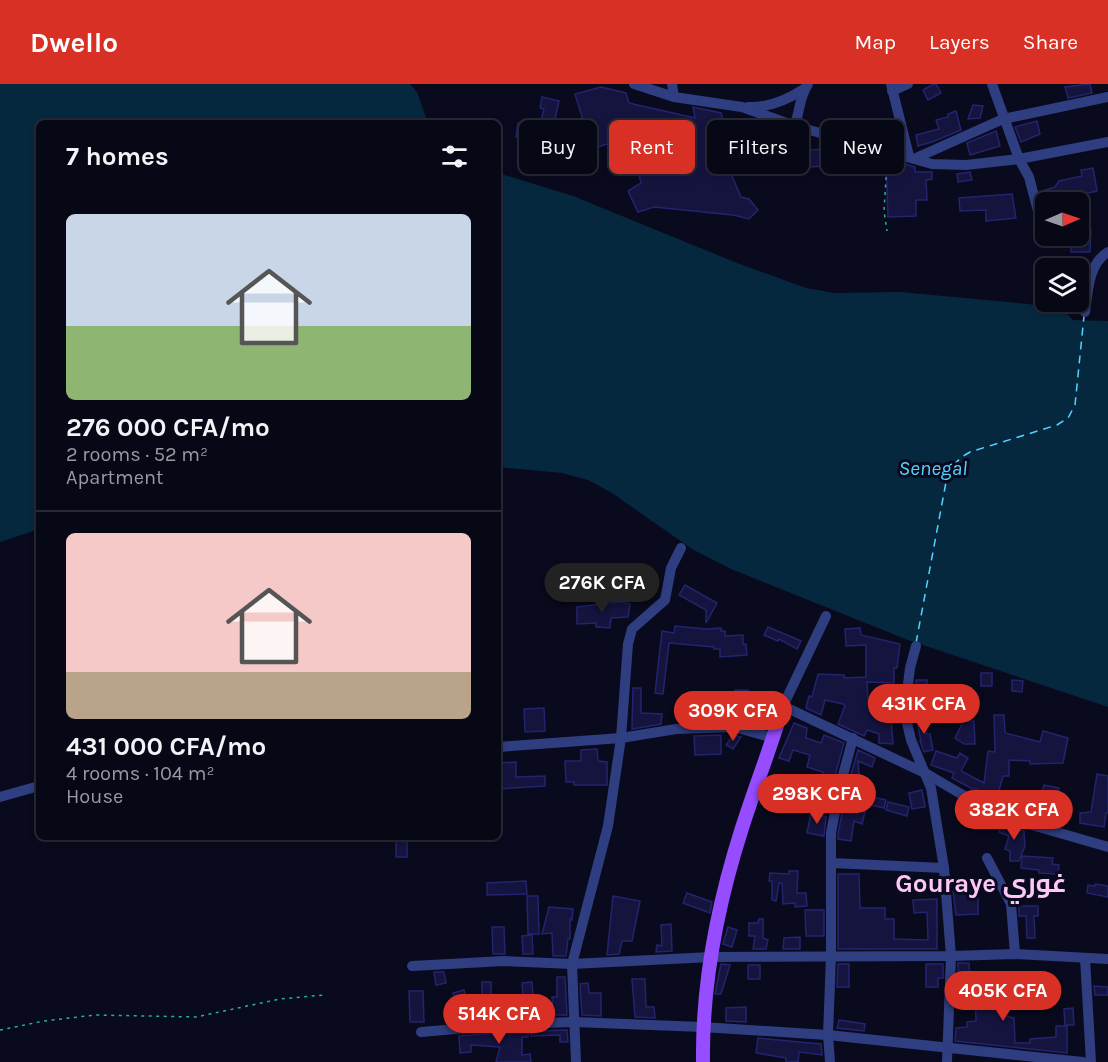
<!DOCTYPE html>
<meta charset="utf-8">
<style>
:root{--surface:#070816;--page:#10111f;--text:#f1f3f6;--muted:#989aa1;--line:#282935;--accent:#d93025}
body{margin:0;font-family:Karla,Cairo,sans-serif;background:var(--page);color:var(--text);height:100vh;display:flex;flex-direction:column;font-size:22px;white-space:nowrap}
*{box-sizing:border-box;margin:0}
p{font-size:20px;color:var(--muted)}
.icon{flex:none;width:33px;height:33px;fill:none;stroke:currentColor;stroke-width:2;stroke-linecap:round;stroke-linejoin:round}
.map{position:relative;flex:1;overflow:hidden}
.sheet{position:absolute;left:36px;top:36px;width:465px;height:720px;display:flex;flex-direction:column;background:var(--surface);border-radius:9px;box-shadow:0 3px 9px #0003,0 0 0 2px var(--line)}
.sheet>*{flex:none}
.banner{position:absolute;left:519px;top:36px;width:498px;height:54px;display:flex;gap:12px}
.needle{width:39px;rotate:88deg}
.buttons{position:absolute;left:1035px;top:108px;display:grid;gap:12px}
.buttons a{display:grid;place-items:center;width:54px;height:54px;border-radius:9px;background:var(--surface);box-shadow:0 3px 9px #0003,0 0 0 2px var(--line);font-size:30px}
.price{position:absolute;translate:-50% -51px;padding:0 14px;border-radius:21px;background:var(--accent);color:#fff;font-size:20px;line-height:39px;filter:drop-shadow(0 2px 3px #0008)}
.price::after{content:'';position:absolute;left:50%;top:36px;width:18px;height:14px;margin-left:-9px;background:inherit;clip-path:polygon(0 0,100% 0,50% 100%)}
.price.current{background:#222;color:#fff}
ul{padding:0;list-style:none}
li{display:grid;align-content:center;gap:12px;height:318px;padding:0 30px}
li+li{border-top:2px solid var(--line)}
li span{display:grid;place-items:center;height:186px;border-radius:9px;color:#555}
li>.icon{margin-inline-start:auto}
span .icon{width:108px;height:108px;fill:#fffc;stroke-width:1}
li b{font-size:26px}
h2{display:flex;justify-content:space-between;align-items:center;height:72px;padding:0 30px;font-size:26px}
.tag{padding:0 21px;border-radius:9px;background:var(--surface);box-shadow:0 3px 9px #0003,0 0 0 2px var(--line);font-size:21px;line-height:54px}
.tag.current{background:var(--accent);color:#fff}
header{display:flex;align-items:center;gap:36px;box-sizing:border-box;height:84px;padding:0 30px;background:var(--accent);color:#fff}
header strong{font-size:28px}
nav{display:flex;gap:33px;margin-inline-start:auto;font-size:21px}
.map>svg:first-child{display:block}
</style>
<header>
<strong>Dwello</strong>
<nav><a>Map</a><a>Layers</a><a>Share</a></nav>
</header>
<div class="map">
<svg width="1108" height="978" viewBox="0 0 1108 978">
<rect width="100%" height="100%" fill="#090a1d"/>
<g fill="#06283f">
<path d="M0 0H410L417 8 428 39H39V445L0 458Z"/>
<path d="M498 89 573 112 737 179 806 204 835 209 900 208 1060 223 1073 236 1108 237V623L908 556 731 485 692 465 612 409 588 396 562 389 498 383Z"/>
</g>
<g fill="none" stroke-linecap="round" stroke-linejoin="round">
<path stroke="#53d4ff" stroke-width="1.5" stroke-dasharray="8 6" stroke-linecap="butt" d="M916 559 946 398C950 384 957 375 970 368L1057 341 1068 334 1075 321 1084 232"/>
</g>
<g fill="#14143f" stroke="#23246e" stroke-width="1.5">
<path d="M934 0H936L941 9 928 16 923 6Z"/>
<path d="M1090 0 1092 9 1068 14 1065 3Z"/>
<path d="M601 3 626 9 629 19 695 34 693 23 721 29 728 53 713 50 723 71 719 76V81L724 85H729L741 113 749 115 758 126 749 135 733 131 654 123 638 128 628 107 641 99 628 47H610L613 58 592 65 575 10Z"/>
<path d="M542 13 559 17 553 44 540 41 544 25 540 24Z"/>
<path d="M973 21 983 22 980 34 968 35Z"/>
<path d="M956 27 961 46 932 58 918 62 916 51 939 45 936 36 948 33V30Z"/>
<path d="M1037 37 1040 50 1021 58 1015 43Z"/>
<path d="M518 39 530 41 528 55 516 53Z"/>
<path d="M996 47 1000 62 970 71 967 59Z"/>
<path d="M827 65 828 82 808 83 807 66Z"/>
<path d="M902 79 915 83V88H932V95L926 96 927 116H916V132L888 133 886 80Z"/>
<path d="M1093 84 1097 107 1059 116 1056 113 1044 117 1042 107 1055 103 1059 97 1082 92 1081 86Z"/>
<path d="M970 88 972 96 958 98 957 90Z"/>
<path d="M1012 110 1016 134 986 137V126L960 127 959 114Z"/>
<path d="M1078 146H1091L1090 168H1071V159L1064 152H1078Z"/>
<path d="M685 501 717 519 706 539V526L679 511Z"/>
<path d="M621 518 630 520 628 533 611 534 610 544 596 543V539L577 540V523Z"/>
<path d="M675 542 706 545 721 544V547H725V552L743 551V560H746L747 571 720 573V565H714V563L669 559 663 610 655 609 662 547 674 549Z"/>
<path d="M768 543 801 557 797 565 779 555 778 557 764 551Z"/>
<path d="M860 544 861 551 900 560 897 584H894V599L867 598 868 617 887 615V601H896V622H890L893 660 879 659V650L867 646 864 652 838 640 845 622 843 620 825 616 821 631 806 624 809 612 812 613 818 590 844 591V594L866 593V561L846 562 845 545Z"/>
<rect x="981" y="589" width="11" height="13"/>
<path d="M916 596H927V607L923 606 925 629 916 630Z"/>
<path d="M1012 596 1023 597 1022 608 1012 607Z"/>
<path d="M941 602 953 603V624H944V612L940 611Z"/>
<path d="M633 604H641V629L662 630 661 640 632 645Z"/>
<path d="M735 606H748L747 618 735 617Z"/>
<path d="M544 624 545 647 525 648 524 625Z"/>
<path d="M994 631H1004L1005 649 1040 658 1043 647 1068 654 1063 679 1030 680V677L1009 676V692H1003L997 714 976 705V707L952 694 954 689 931 681 936 667 957 674 960 669 968 674 961 687 984 699 988 667 995 668Z"/>
<path d="M916 633 926 634V650H930L933 666 924 668 920 657H921Z"/>
<path d="M962 637H974L975 660H964L955 654 962 640Z"/>
<path d="M794 639 807 644 806 654 821 659 824 651 844 659 832 703 820 700 823 688 807 683 810 671 793 666 789 677 779 674Z"/>
<path d="M721 651V670L695 671 694 652Z"/>
<path d="M733 651 741 653 733 665 726 661Z"/>
<path d="M597 665 598 677 607 678V701H574V698H566L565 677H581V666Z"/>
<path d="M858 666 875 674 872 683 858 677 860 704 866 705 864 711 886 716 884 724 867 720 862 740 854 737 851 757 838 755V750L846 708Z"/>
<path d="M516 678V693L545 692V702L498 705 499 679Z"/>
<path d="M1097 690 1108 692V729H1106L1104 743 1080 739V729L1091 728Z"/>
<path d="M1044 701 1059 704 1058 709 1065 714 1051 739 1035 734Z"/>
<path d="M922 706 925 723 912 725 909 709Z"/>
<path d="M998 710H1024V727H1016L998 719Z"/>
<path d="M888 718 909 723 907 732 886 726Z"/>
<path d="M811 729 826 733 824 752 807 749Z"/>
<path d="M1002 739 1024 747 1025 762 1019 777H1010V767L1005 765 1009 752 999 748Z"/>
<rect x="396" y="756" width="11" height="17"/>
<path d="M1022 772 1053 774 1052 780 1059 781 1058 790 1039 789V786L1021 784Z"/>
<path d="M789 787H798L797 809H806L807 822 795 823V819L783 820 782 799H779L776 817 772 816V797H769L770 789 789 790Z"/>
<path d="M838 790H859L860 824H885V835H894V855L928 856 927 828 914 829 913 816 937 815V865H838Z"/>
<path d="M526 797 527 810 487 811V799Z"/>
<path d="M1095 800 1108 802V813L1087 809 1088 801 1095 802Z"/>
<path d="M953 807H978V830L956 831Z"/>
<path d="M687 809 712 818 710 829 683 819Z"/>
<path d="M527 812H538L539 850H528Z"/>
<path d="M613 812 640 817 632 857H622L619 870 607 871Z"/>
<path d="M1019 822H1038V832H1034L1035 854H1027L1026 832H1019Z"/>
<path d="M549 823 573 825 572 836 570 835V855H568L566 872H553L552 849 542 850Z"/>
<path d="M805 826H824V852H806Z"/>
<path d="M759 835H763V854L768 856 766 865H753L755 852H749V839H758Z"/>
<path d="M671 840 672 867 656 868 657 861 662 862 661 841Z"/>
<path d="M492 843H504L505 870H493Z"/>
<path d="M728 843 737 846 732 863 723 860Z"/>
<path d="M532 851 533 870H523L522 852Z"/>
<path d="M800 853V865H783L784 854Z"/>
<path d="M958 879H969L970 896H958Z"/>
<path d="M721 880 730 881 721 910H715Z"/>
<path d="M838 880H849V903H837Z"/>
<path d="M926 880H943V894H938V903H926Z"/>
<rect x="748" y="881" width="12" height="14"/>
<path d="M434 888H444L446 899 436 901Z"/>
<path d="M1022 888 1023 897 1013 898 1014 902 1004 903 1006 932 1014 934 1015 959H1030V955L1056 953V942H1067V969L955 957 956 944 967 943V938L976 937 975 903 1001 902V889Z"/>
<path d="M557 893H565L567 931H553L552 913H557Z"/>
<path d="M632 895H645L646 923H654L655 934 635 933Z"/>
<path d="M482 898H491V914L506 912 508 933 498 934 497 925 478 926V920L459 926 453 909 464 906 467 916H482Z"/>
<path d="M532 898 534 928 524 929 522 899Z"/>
<path d="M588 899 589 909H601V932L582 931 580 900Z"/>
<path d="M1094 902 1108 903V911H1095Z"/>
<path d="M409 907H423L424 938H410Z"/>
<path d="M746 923V938L726 937V924Z"/>
<path d="M1073 924 1074 941H1065L1064 925Z"/>
<path d="M839 936 865 940 864 947 837 944Z"/>
<path d="M567 946 568 958H560V951L531 952V947Z"/>
<path d="M528 947V953H522V971L530 970 531 978H496L500 963 471 961V968L460 969 459 952Z"/>
<path d="M758 954 821 960 822 971 799 968 798 978H786V974L756 969Z"/>
</g>
<g fill="none" stroke-linecap="round" stroke-linejoin="round">
<g stroke="#21b78e" stroke-width="1.5" stroke-dasharray="3 4.5" stroke-linecap="butt">
<path d="M887 78 884 127 887 147"/>
<path d="M0 946 44 937 95 931 196 933 280 915 324 911"/>
</g>
<g stroke="#2f3e81" stroke-width="10">
<path d="M634 0 674 13 742 23 795 42 932 80 966 81 1019 75 1108 58"/>
<path d="M672 0 674 13"/>
<path d="M891 0 909 72"/>
<path d="M992 0 1019 75 1029 93 1039 131"/>
<path d="M892 7 908 0"/>
<path d="M748 23C769 24 787 16 804 5"/>
<path d="M916 74 1003 35 1108 13"/>
<path d="M726 78C745 71 787 61 795 40 800 27 799 14 808 0"/>
<path d="M1085 228C1088 208 1088 180 1108 168"/>
<path d="M826 532 783 622 927 690 961 710 1025 739 1108 763"/>
<path d="M916 562 910 584 906 616 907 639 911 656 931 704 944 784 951 872 947 978"/>
<path d="M498 663 621 654 676 645 734 643 774 654"/>
<path d="M0 713 39 702"/>
<path d="M987 774 1011 820 1015 870"/>
<path d="M831 779 944 784"/>
<path d="M1085 874 1091 978"/>
<path d="M412 882 504 877 572 880 711 873 951 872 1015 870 1108 875"/>
<path d="M421 948 512 940 574 938 702 943 828 951 1083 978"/>
<path d="M576 978 572 880 608 742 621 654 628 560 632 545 665 516 671 484 681 464"/>
<path d="M830 978 828 951 831 872V749L839 706 853 654"/>
</g>
<path stroke="#964cff" stroke-width="14" d="M703 978C702 899 718 819 742 744 755 703 771 663 783 622"/>
</g>
<g text-anchor="middle" stroke-width="6" stroke-linejoin="round" paint-order="stroke">
<g font-size="21" font-style="italic" fill="#53d4ff" stroke="#090a1d">
<text x="933" y="391">Senegal</text>
</g>
<g font-size="26" font-weight="bold" fill="#ffc7f7" stroke="#090a1d">
<text x="981" y="808">Gouraye غوري</text>
</g>
</g>
</svg>
<div class="buttons">
<a><svg class="needle" viewBox="-14 -14 28 28"><path d="M0-13l5 13h-10z" fill="#e53935"/><path d="M0 13l5-13h-10z" fill="#989aa1"/></svg></a>
<a><svg class="icon" aria-label="layers" viewBox="0 0 24 24"><path d="M12 4l9 5-9 5-9-5zM3 14l9 5 9-5"/></svg></a>
</div>
<b class="price current" style="left:602px;top:530px">276K CFA</b>
<b class="price" style="left:924px;top:651px">431K CFA</b>
<b class="price" style="left:733px;top:658px">309K CFA</b>
<b class="price" style="left:817px;top:741px">298K CFA</b>
<b class="price" style="left:1014px;top:757px">382K CFA</b>
<b class="price" style="left:1003px;top:938px">405K CFA</b>
<b class="price" style="left:499px;top:961px">514K CFA</b>
<div class="banner">
<a class="tag">Buy</a>
<a class="tag current">Rent</a>
<a class="tag">Filters</a>
<a class="tag">New</a>
</div>
<section class="sheet">
<h2>7 homes<svg class="icon" aria-label="filters" viewBox="0 0 24 24"><path d="M4 7h16M4 17h16"/><circle cx="9" cy="7" r="2"/><circle cx="15" cy="17" r="2"/></svg></h2>
<ul>
<li><span style="background:linear-gradient(#c9d6e8 60%,#8fb573 0)"><svg class="icon" aria-label="home" viewBox="0 0 24 24"><path d="M3 11l9-7 9 7M6 9v11h12V9"/></svg></span><div><b>276 000 CFA/mo</b><p>2 rooms · 52 m²</p><p>Apartment</p></div></li>
<li><span style="background:linear-gradient(#f6c9c9 75%,#b9a48a 0)"><svg class="icon" aria-label="home" viewBox="0 0 24 24"><path d="M3 11l9-7 9 7M6 9v11h12V9"/></svg></span><div><b>431 000 CFA/mo</b><p>4 rooms · 104 m²</p><p>House</p></div></li>
</ul>
</section>
</div>
